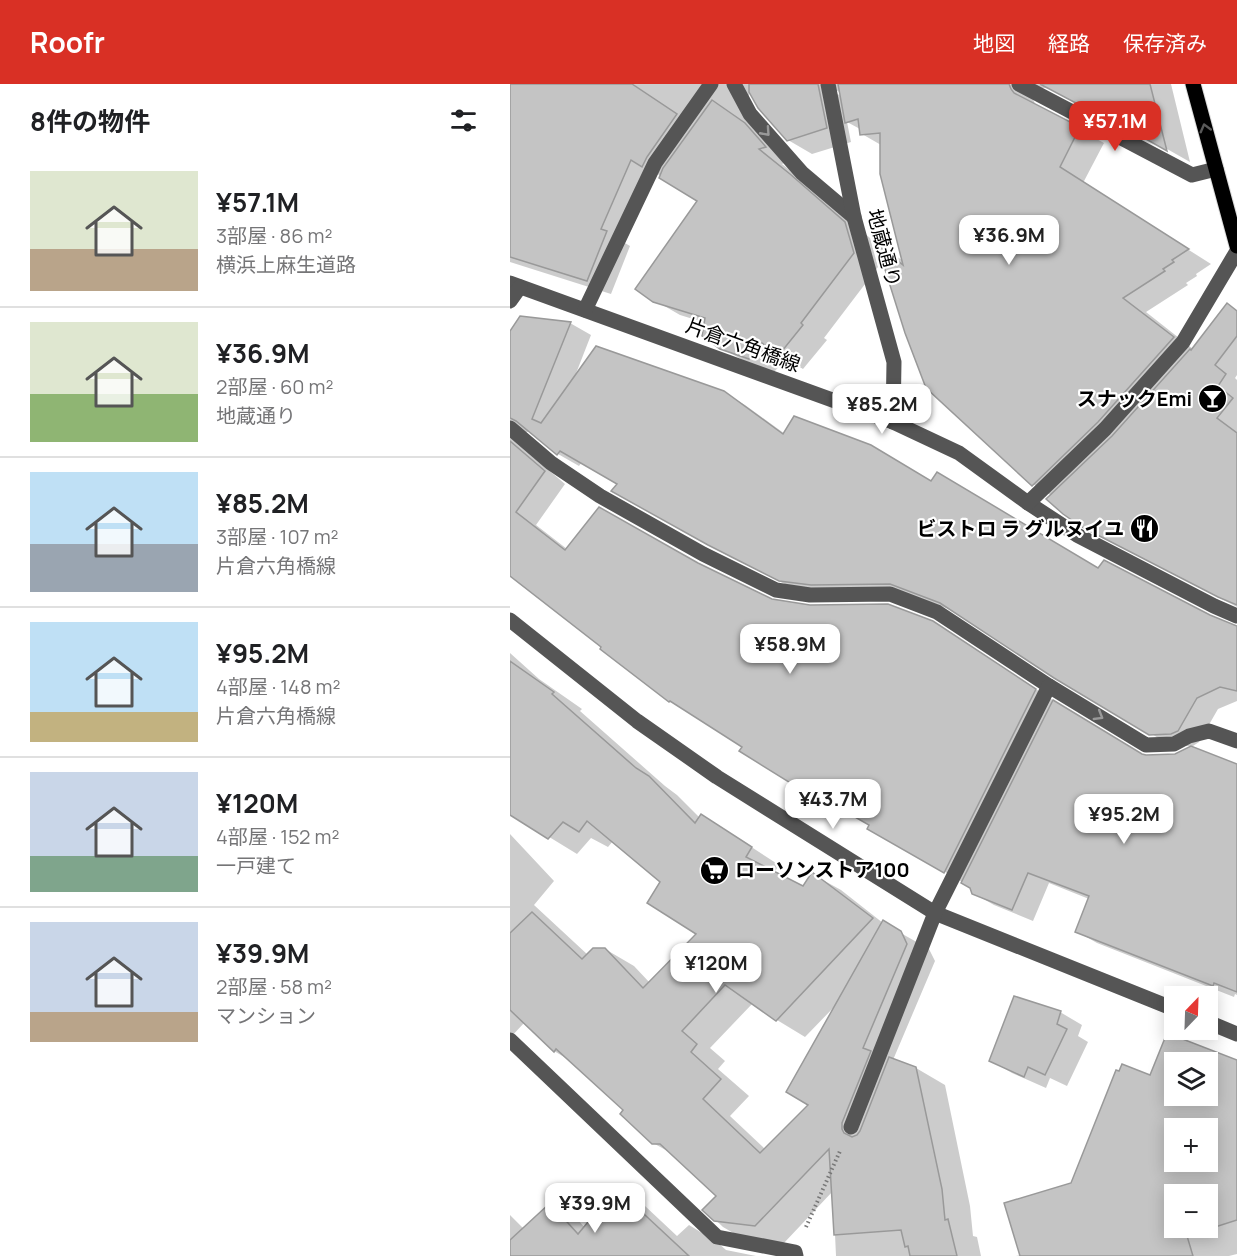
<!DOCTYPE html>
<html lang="ja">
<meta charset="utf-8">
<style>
:root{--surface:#fff;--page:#f2f2f2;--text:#202124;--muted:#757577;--line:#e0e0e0;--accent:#d93025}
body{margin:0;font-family:Manrope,"Noto Sans JP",sans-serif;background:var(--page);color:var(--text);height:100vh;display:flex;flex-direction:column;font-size:22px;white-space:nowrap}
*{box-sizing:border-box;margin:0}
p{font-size:20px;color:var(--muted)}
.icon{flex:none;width:33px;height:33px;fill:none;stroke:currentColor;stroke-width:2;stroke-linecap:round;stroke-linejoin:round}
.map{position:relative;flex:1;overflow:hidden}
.panel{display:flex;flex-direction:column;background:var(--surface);width:510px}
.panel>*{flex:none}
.needle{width:39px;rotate:23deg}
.tools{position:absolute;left:654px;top:902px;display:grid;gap:12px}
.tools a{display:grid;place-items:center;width:54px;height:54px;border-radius:0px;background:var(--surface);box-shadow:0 3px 15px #0003;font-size:30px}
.price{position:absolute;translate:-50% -51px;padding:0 14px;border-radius:12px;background:#fff;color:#222;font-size:20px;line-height:39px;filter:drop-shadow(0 2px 3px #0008)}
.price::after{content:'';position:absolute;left:50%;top:36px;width:18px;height:14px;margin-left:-9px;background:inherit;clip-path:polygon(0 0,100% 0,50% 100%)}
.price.active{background:var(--accent);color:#fff}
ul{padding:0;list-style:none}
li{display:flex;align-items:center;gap:18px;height:150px;padding:0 30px}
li+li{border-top:2px solid var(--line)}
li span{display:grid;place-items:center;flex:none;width:168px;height:120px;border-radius:0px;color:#555}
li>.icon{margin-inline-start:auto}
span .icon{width:72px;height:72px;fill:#fffc;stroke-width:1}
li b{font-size:26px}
h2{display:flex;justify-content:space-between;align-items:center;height:72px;padding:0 30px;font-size:26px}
header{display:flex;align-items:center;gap:36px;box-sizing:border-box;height:84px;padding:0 30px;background:var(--accent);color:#fff}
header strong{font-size:28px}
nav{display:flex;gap:33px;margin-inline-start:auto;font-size:21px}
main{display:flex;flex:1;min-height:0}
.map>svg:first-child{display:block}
</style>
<header>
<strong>Roofr</strong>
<nav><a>地図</a><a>経路</a><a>保存済み</a></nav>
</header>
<main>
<section class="panel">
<h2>8件の物件<svg class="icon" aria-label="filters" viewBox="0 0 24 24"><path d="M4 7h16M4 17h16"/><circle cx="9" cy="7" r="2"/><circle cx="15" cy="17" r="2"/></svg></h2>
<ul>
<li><span style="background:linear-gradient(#dfe7d0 65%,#b9a48a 0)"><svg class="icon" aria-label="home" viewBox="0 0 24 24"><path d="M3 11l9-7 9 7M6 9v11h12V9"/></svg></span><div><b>¥57.1M</b><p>3部屋 · 86 m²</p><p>横浜上麻生道路</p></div></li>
<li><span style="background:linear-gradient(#dfe7d0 60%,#8fb573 0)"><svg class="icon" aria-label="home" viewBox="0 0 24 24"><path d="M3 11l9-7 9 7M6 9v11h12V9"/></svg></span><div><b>¥36.9M</b><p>2部屋 · 60 m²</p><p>地蔵通り</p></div></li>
<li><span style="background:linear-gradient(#bfe0f5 60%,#9aa5b1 0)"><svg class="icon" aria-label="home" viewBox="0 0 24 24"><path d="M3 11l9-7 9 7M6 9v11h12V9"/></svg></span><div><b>¥85.2M</b><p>3部屋 · 107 m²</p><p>片倉六角橋線</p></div></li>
<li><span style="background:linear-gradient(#bfe0f5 75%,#c2b280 0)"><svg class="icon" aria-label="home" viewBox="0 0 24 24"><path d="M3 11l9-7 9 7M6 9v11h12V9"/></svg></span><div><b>¥95.2M</b><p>4部屋 · 148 m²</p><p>片倉六角橋線</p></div></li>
<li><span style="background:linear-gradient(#c9d6e8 70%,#7fa58c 0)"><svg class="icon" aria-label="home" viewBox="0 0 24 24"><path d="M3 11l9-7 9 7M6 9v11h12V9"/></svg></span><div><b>¥120M</b><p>4部屋 · 152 m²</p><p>一戸建て</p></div></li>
<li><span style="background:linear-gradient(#c9d6e8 75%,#b9a48a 0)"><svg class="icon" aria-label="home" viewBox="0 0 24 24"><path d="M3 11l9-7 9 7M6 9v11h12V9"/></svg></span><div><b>¥39.9M</b><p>2部屋 · 58 m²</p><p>マンション</p></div></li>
</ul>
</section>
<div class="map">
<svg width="727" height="1172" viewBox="0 0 727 1172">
<rect width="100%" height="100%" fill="#fff"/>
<g fill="#0003" fill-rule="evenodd">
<path d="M0 0H310L331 12V9L316 0H661L680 78 606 36 604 39 540 5 535 4 529 5 523 15 526 22 594 59 573 99 701 180 686 190 687 192 676 199 678 201 636 228 683 265 717 221 727 227V291L725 294 727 296V523L595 454 542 412 523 400 370 163 394 177 371 61 352 50 350 45 337 38 341 58 302 70 278 56 240 8 238 14 279 77 272 80 305 106 360 154 368 183 314 254 317 256 293 285 276 275 264 288 236 278 210 263 196 239 170 231 144 216 189 117 146 89 115 159 120 162 101 210 0 178Z"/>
<path d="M60 239 81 251 65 292 213 308 235 321 275 350 422 399 588 486 727 543V617L708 625 689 658 683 662H661L447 528 403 512 291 508 220 473 104 407 109 400 72 378 69 382 48 370 20 347 14 349V365L55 400 26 441 57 465 188 480 262 516 444 551 547 619 633 672 727 682V911L725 910 724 913 587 859 566 847 579 815 539 799 523 837 484 821 463 809 461 803 359 744 361 741 327 721 325 724 232 666 234 662 93 563 0 490V250Z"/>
<path d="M0 569 29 595 72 625 70 627 155 702 167 711 190 734 220 749 269 781 264 789 294 804 302 790 331 806 373 839 419 865 425 877 383 976 406 984 435 1001 460 1122 463 1152 467 1153 471 1172H326L323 1107 274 1159 242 1160 213 1143 195 1126 208 1112 163 1070 143 1059 115 1026 61 977 44 967 14 939 0 954V750L44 797 24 821 78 871 95 865 124 882 140 899 188 850 152 798 103 757 98 763 81 754 67 770 0 729ZM243 919 267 936 295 953 326 921 300 1021 255 1065 220 1032 239 1012 208 985 215 977 200 964Z"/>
<path d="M550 928 572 941 568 952 578 958 557 1002 540 994 536 1004 502 989 480 976Z"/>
<path d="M658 951 727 978V1170L719 1172H506L511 1171 641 993ZM664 978H698V1011H664ZM664 1044H698V1077H664ZM664 1110H698V1143H664Z"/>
<path d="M107 1106 135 1122 167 1152 179 1141 207 1158 216 1166 246 1172H0V1131L14 1145 40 1121 69 1137 75 1144Z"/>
</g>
<g fill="#c4c4c4" stroke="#999" stroke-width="1.5" fill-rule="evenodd">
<path d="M0 0H122L167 30 137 73 132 83 121 76 91 145 97 147 77 197 0 173Z"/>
<path d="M239 0H308L317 44 277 57 248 24 239 8Z"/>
<path d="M328 0H499L501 5 504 9 570 43 550 83 679 165 662 176 664 178 653 185 655 187 613 214 664 253 588 338 522 402 416 304 395 249 367 160 393 181 370 90V49L350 51 348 35 335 39Z"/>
<path d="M530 0H640L657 67 581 24 579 26Z"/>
<path d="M202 16 235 39 256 63 249 65 280 90 335 138 344 169 291 239 293 241 268 272 252 259 239 275 210 265 192 252 195 234 143 218 125 205 187 117 149 94 153 84Z"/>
<path d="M717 219 727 227V252L705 281 716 290 708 302 723 314 707 334 727 349V521L708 513 572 443 553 430 536 415 602 352 680 265 681 266Z"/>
<path d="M10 232 61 238 22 335 31 339 86 262 214 307 273 350 284 332 361 361 421 397 427 388 588 484 594 476 700 531 727 542V607L710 603 687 614 668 647 661 650 639 651 544 594 430 519 380 500 301 501 269 497 198 461 101 407 107 400 50 367 47 371 6 337 0 334V247Z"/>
<path d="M0 357 35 387 6 428 55 466 89 423 188 479 262 515 300 521 378 520 423 537 526 605 434 789 357 745 359 741 305 710 303 713 229 667 232 663 160 617 159 618 90 565 91 563 0 492Z"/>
<path d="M0 577 44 608 42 610 126 684 139 692 185 739 191 730 242 763 236 773 293 802 302 788 363 834 266 937 215 901 172 947 187 960 181 968 211 995 193 1015 250 1069 298 1021 276 1008 373 836 391 847 397 860 353 964 361 967 332 1039V1045L334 1049 342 1053 347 1051 350 1047 379 973 406 983 432 1105 435 1136 438 1135 447 1172H400L398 1162 395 1163 391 1146 324 1151 319 1065 245 1142 204 1137 192 1126 206 1112 150 1060H142L110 1030 113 1026 46 965 44 968 0 926V849L22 828 72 875 83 864H95L133 904 186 850 137 819 150 798 77 737 69 748 53 738 38 755 0 731Z"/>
<path d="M543 616 632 670 636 671 665 670 681 662 727 680V908L704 899 703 902 565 848 579 812 518 789 502 826 462 810 460 804 451 799Z"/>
<path d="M504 912 551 927 547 940 557 945 535 991 518 983 514 993 479 977Z"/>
<path d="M657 949 727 976V1136L677 1152 683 1172H510L494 1119 561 1099 606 986 609 987 612 980 640 991ZM664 978H698V1011H664ZM664 1044H698V1077H664ZM664 1110H698V1143H664Z"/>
<path d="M106 1104 179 1172H0V1156L40 1119 68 1150Z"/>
</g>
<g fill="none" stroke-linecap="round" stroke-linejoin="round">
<defs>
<path id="major" d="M683 0 727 162"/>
</defs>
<use href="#major" stroke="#dbdbdb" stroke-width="17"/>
<path stroke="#777" stroke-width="4" stroke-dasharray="1.5 3" stroke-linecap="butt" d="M296 1143 330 1067"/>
<g stroke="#555" stroke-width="15">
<path d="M224 0 240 30 292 89 344 133"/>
<path d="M318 0 344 133 384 278 383 338"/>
<path d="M509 0 682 91 706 85"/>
<path d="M0 199 383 338 449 369 518 419 567 451 704 522 727 532"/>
<path d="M0 217 10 203"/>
<path d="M75 226 145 79 201 0"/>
<path d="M0 344 41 379 90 412 193 470 266 506 300 511 380 510 427 528 539 602 636 661 664 660 679 652 699 647 727 657"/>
<path d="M518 419 595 345 673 258 727 167"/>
<path d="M0 536 127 637 207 693 425 829 664 925"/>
<path d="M698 938 727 950"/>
<path d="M0 956 207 1153 285 1168 286 1172"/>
<path d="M341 1043 425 829 539 602"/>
</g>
<use href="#major" stroke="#000" stroke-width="15"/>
</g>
<defs><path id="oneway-chevron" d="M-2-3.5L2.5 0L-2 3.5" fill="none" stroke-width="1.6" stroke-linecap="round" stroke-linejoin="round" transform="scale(1.5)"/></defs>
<use stroke="#595959" href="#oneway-chevron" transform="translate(695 44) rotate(-105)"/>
<g stroke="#999">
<use href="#oneway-chevron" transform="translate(256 48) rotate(48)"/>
<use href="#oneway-chevron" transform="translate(589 632) rotate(31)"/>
</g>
<defs>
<symbol id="bar-disc" viewBox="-11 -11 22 22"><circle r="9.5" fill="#000" stroke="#fff"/><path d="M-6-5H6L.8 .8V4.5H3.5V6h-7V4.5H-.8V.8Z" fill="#fff"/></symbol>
<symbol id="restaurant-disc" viewBox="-11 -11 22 22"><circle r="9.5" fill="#000" stroke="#fff"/><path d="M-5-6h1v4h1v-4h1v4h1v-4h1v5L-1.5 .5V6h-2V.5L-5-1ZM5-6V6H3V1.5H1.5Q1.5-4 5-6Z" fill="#fff"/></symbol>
<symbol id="supermarket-disc" viewBox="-11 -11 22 22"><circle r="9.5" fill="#000" stroke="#fff"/><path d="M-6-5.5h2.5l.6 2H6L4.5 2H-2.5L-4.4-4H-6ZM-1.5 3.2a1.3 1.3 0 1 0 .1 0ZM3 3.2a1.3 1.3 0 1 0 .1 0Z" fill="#fff"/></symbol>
</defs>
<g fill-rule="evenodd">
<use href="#bar-disc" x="686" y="298" width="33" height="33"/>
<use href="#restaurant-disc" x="618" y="428" width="33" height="33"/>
<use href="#supermarket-disc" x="188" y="770" width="33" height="33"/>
</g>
<g text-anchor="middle" stroke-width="4.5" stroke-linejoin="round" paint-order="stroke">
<g font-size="20" fill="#000" stroke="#fff">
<text transform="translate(374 164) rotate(75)" y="7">地蔵通り</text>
<text transform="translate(233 261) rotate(20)" y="7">片倉六角橋線</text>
</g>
<g font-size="20" font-weight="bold" fill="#000" stroke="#fff" text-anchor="end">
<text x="682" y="322">スナックEmi</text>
<text x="614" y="452">ビストロ ラ グルヌイユ</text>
<text x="225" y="793" text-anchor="start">ローソンストア100</text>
</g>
</g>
</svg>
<div class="tools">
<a><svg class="needle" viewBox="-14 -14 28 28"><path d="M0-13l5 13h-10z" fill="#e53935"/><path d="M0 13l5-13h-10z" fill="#757577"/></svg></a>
<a><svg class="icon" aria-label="layers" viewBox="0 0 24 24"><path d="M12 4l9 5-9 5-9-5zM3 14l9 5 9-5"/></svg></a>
<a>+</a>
<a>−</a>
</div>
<b class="price active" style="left:605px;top:68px">¥57.1M</b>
<b class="price" style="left:499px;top:182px">¥36.9M</b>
<b class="price" style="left:372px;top:351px">¥85.2M</b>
<b class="price" style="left:280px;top:591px">¥58.9M</b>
<b class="price" style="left:323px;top:746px">¥43.7M</b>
<b class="price" style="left:614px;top:761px">¥95.2M</b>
<b class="price" style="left:206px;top:910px">¥120M</b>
<b class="price" style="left:85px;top:1150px">¥39.9M</b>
</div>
</main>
